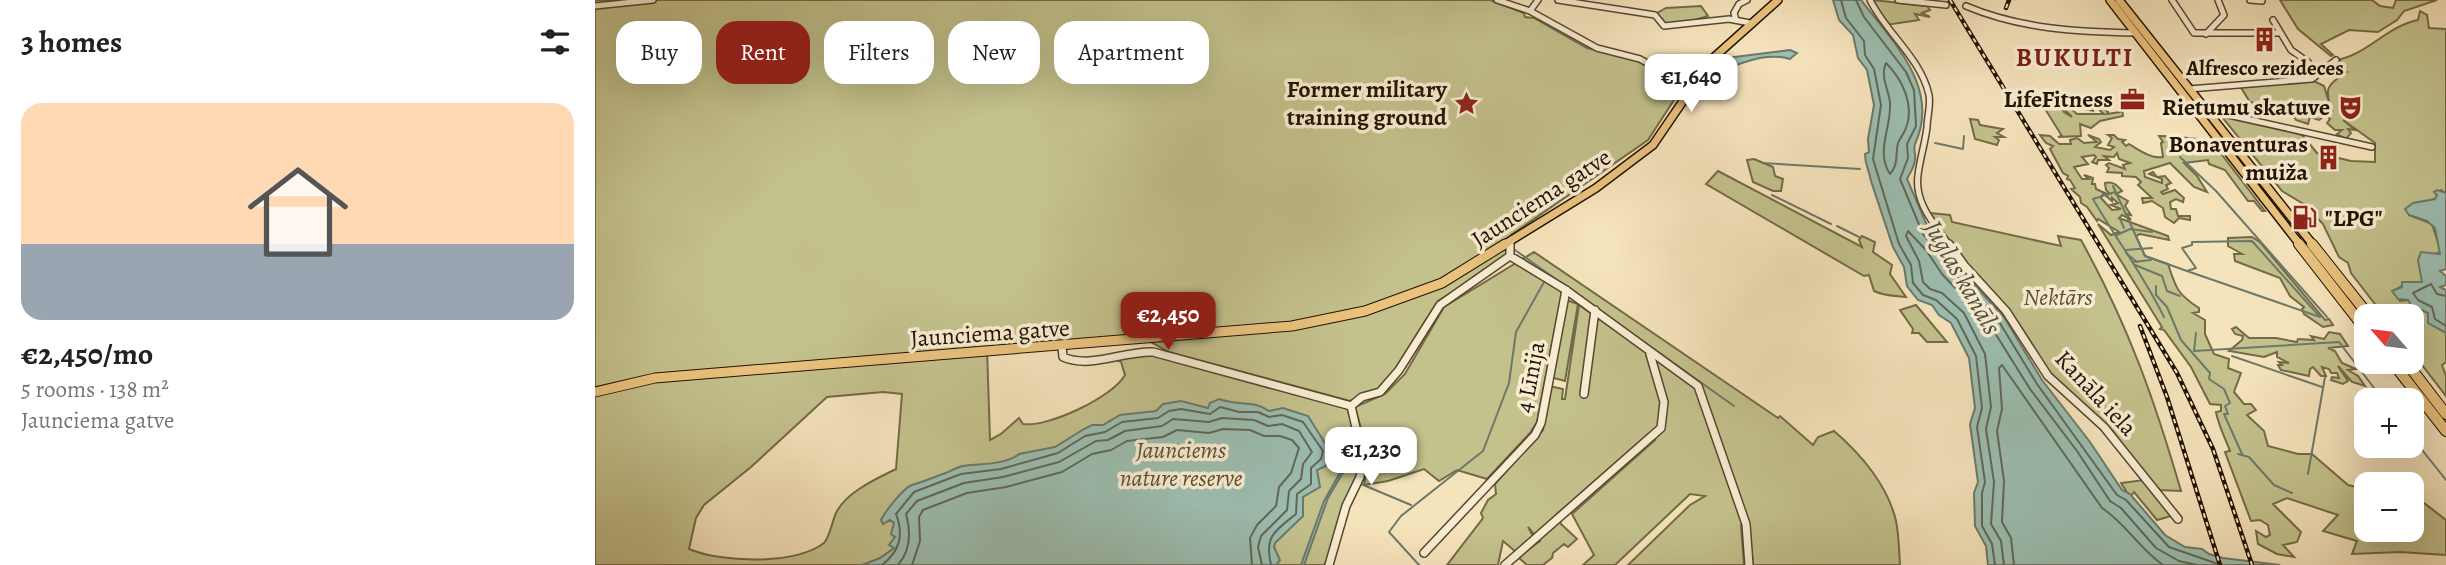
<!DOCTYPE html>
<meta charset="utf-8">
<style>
:root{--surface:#fff;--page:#f2f2f2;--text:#222;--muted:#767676;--line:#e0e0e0;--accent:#8f2418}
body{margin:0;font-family:Alegreya,serif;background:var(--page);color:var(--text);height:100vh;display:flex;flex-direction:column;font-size:26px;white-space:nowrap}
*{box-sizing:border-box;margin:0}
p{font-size:23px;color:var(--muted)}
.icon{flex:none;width:38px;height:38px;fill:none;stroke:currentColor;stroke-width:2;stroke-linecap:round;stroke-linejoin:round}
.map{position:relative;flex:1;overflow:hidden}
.panel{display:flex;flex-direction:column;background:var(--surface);width:595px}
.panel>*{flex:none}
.banner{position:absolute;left:21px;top:21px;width:665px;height:63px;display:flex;gap:14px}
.needle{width:46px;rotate:298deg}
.controls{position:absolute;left:1759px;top:304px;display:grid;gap:14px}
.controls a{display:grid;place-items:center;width:70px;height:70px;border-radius:14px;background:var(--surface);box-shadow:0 7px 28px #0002;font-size:35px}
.price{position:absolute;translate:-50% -60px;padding:0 16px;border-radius:14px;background:#fff;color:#222;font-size:23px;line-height:46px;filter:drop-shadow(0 2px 4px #0008)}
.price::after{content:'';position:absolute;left:50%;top:42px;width:21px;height:16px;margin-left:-10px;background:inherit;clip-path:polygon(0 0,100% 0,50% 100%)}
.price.on{background:var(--accent);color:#fff}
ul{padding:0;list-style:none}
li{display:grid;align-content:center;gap:14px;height:371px;padding:0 21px}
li+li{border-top:2px solid var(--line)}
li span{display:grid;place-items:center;height:217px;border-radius:21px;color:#555}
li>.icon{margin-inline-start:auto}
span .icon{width:126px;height:126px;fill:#fffc;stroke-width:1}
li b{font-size:30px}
h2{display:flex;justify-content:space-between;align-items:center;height:84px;padding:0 21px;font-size:30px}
.chip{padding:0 24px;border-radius:21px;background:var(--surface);box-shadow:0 7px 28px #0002;font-size:24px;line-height:63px}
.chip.on{background:var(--accent);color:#fff}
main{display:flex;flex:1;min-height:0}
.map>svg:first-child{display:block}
</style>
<main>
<section class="panel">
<h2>3 homes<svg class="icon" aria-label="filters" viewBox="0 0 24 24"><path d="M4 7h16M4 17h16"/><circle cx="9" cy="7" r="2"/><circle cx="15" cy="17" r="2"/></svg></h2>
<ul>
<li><span style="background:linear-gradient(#ffd9b3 65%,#9aa5b1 0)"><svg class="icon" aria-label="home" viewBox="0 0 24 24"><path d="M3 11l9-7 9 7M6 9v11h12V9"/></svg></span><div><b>€2,450/mo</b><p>5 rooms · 138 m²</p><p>Jaunciema gatve</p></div></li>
</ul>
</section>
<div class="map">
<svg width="1851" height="565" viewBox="0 0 1851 565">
<rect width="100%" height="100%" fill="#f5e3bc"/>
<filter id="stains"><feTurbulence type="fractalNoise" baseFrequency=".00286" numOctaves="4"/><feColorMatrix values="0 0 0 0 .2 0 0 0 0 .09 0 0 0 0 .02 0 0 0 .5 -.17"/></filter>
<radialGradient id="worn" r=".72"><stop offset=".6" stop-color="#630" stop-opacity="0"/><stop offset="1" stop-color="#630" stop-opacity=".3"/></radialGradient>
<g fill="#c3c18c" stroke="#736a46" stroke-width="2" fill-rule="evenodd">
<path d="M0 0H895L929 13 930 17 939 18 992 48 1039 59 1088 86 1053 140 916 235 918 255 843 301 803 366 783 389 755 401 574 352 543 335 392 348 395 440 406 434 424 418 428 424C452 428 518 397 530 375L526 362 520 359 552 352 743 403 753 410 767 462 733 565H0ZM288 392 307 394 301 469C281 479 251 492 241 513 237 522 235 536 229 543 200 565 127 563 94 549L101 518 109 505 156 467 232 397Z"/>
<path d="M1278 0 1332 6 1335 10 1327 13 1335 17 1320 14 1324 20 1291 25Z"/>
<path d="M1685 0H1777L1785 6 1798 8 1801 0H1842L1809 11 1802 20 1783 32 1754 30 1726 44 1738 55 1736 56 1703 29Z"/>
<path d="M1106 6 1113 16 1096 21 1069 24 1062 13 1071 8Z"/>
<path d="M1825 11 1832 15 1834 28 1851 29V193L1846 190 1840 199 1814 206V215L1837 224 1846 252 1823 260 1828 282 1812 283 1798 291 1805 301 1813 300 1817 305 1833 313 1851 333V362L1847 365 1851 376V396L1817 352 1816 317H1790L1756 273 1753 263 1744 257 1728 224 1710 205 1687 191 1627 117 1632 115 1707 135 1722 153 1756 161 1780 162V143L1748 120 1760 130 1753 129 1756 133 1751 139 1742 134 1747 130H1740L1732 123 1735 119 1725 109 1724 112 1728 117 1724 120 1715 117 1713 124 1701 120 1695 111 1655 102 1645 86 1717 80 1729 86 1737 112C1730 87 1730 87 1752 72L1741 66 1745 61 1741 60C1772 55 1792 26 1823 20Z"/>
<path d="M1490 99 1502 103 1513 112 1512 114 1525 112 1527 108 1528 116 1505 121 1496 128 1485 124 1486 136 1463 137 1467 136 1447 104 1463 102 1469 112 1477 117 1470 110 1475 108 1482 114H1509L1498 105 1493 107 1499 111 1467 104V101Z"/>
<path d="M1375 119 1383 120 1385 125 1408 129 1402 133 1409 137H1400L1404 140 1402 145 1380 139Z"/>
<path d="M1445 135 1455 136 1464 144H1476L1475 140 1482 138 1489 143 1502 142 1493 135 1504 139 1506 142 1500 147 1515 150 1519 147 1513 145 1517 138 1513 135H1519L1523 139 1530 140 1527 142 1531 146 1534 144C1544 150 1556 159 1568 157L1566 143 1568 142 1564 136C1569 136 1602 138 1606 140L1600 141 1601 143 1612 142 1624 151 1670 211H1667L1659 201H1653L1630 170 1614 164 1613 160 1589 163 1602 176 1612 192 1599 187 1575 163 1549 171 1550 177 1567 183V179L1554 174 1558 172 1562 177 1570 176 1576 183 1571 185 1573 189 1566 192 1568 194 1580 190 1589 198 1588 202 1581 199 1575 202 1576 209H1581L1583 216H1595V220L1584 218 1579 223 1570 217 1568 208 1557 201 1548 203 1547 198H1557L1543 185 1546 182 1541 177 1527 176V173L1512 172 1514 168 1511 165 1514 163 1530 169 1528 165 1535 163 1524 159 1522 153 1519 157 1509 156 1514 160H1503L1502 164 1497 162 1501 157 1499 155 1487 157 1493 164 1479 167 1487 179H1494L1489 175 1498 178 1497 184H1500L1501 189 1512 194H1508L1506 198 1517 210 1526 209 1516 205 1523 203 1517 198V201L1510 195 1515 194 1511 190 1510 183C1518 181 1522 185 1527 191L1521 194 1533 201 1530 206 1536 215 1531 214 1536 220 1527 215 1524 218 1573 236 1574 240 1545 234 1541 236 1550 256 1573 264C1581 288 1582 294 1604 308V312L1598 313 1610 320V334L1619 354 1634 359 1633 368 1646 373 1639 392 1649 404H1656L1661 410 1652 415 1669 431 1673 446 1703 454H1717L1753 485 1771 489V530H1816L1817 501 1829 503 1851 520V555L1805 552 1757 554 1762 541 1728 531 1743 515 1692 498 1678 504 1706 532 1702 542 1688 545 1699 557 1682 554 1663 544 1661 531 1671 537 1675 535 1673 525 1665 520 1656 521 1630 452 1635 451C1630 438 1623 424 1621 412L1626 411V405L1615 404 1596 367 1569 330 1565 329 1567 327 1503 224 1516 235 1524 232 1503 219 1502 221 1492 207 1486 203 1485 197 1476 189 1480 188 1475 180 1472 179 1473 176 1468 173 1455 149 1458 146 1451 143Z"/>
<path d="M1159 159 1178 167 1180 176 1188 179 1186 191H1178L1158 182 1152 160Z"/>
<path d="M1123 171 1267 247 1264 240 1267 236 1280 242 1278 252 1297 265 1295 274 1311 297C1300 296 1289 296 1279 291L1274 275 1269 276 1111 184Z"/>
<path d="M1335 213 1355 215 1357 222 1466 246 1463 236 1486 240C1533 325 1559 398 1586 491L1562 490 1517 430 1455 373 1348 233Z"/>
<path d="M1657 237 1665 242 1730 320 1734 319 1738 325 1728 327 1709 314 1707 309 1709 307 1695 296 1685 278 1640 261 1639 254H1647L1633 246V238Z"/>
<path d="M939 252 1183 418 1185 416 1218 445 1223 437 1239 431C1266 454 1293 486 1301 521 1304 535 1304 551 1305 565H1158L1154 524 1146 525 1149 565H1033L1095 505 1110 496 1095 494 1020 565H988L999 555 977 514 1060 440 1053 434 962 514 966 524 982 539 973 547 969 544 958 553 957 558 948 565H932L923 557 945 541 933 527 939 538 921 552 908 541 903 565H852L888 518 886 513 893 500 901 494 900 484 948 430 954 386 968 389 967 399H970L984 305 1094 381 1086 371 985 296 972 294 971 300 983 304 970 381 955 377 962 318 942 422 935 433 892 479 862 470 844 481 829 469 793 481 769 485 774 457 760 407 790 394 810 374 849 307Z"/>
<path d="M1321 305 1352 342H1332L1324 333H1317L1318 329 1305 310Z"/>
<path d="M1641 327 1654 338H1681L1702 342 1703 339 1719 340 1716 336 1729 339 1734 332 1745 334 1753 346 1733 348 1740 351 1747 363 1761 369 1753 370 1763 376 1770 386 1757 382 1743 366 1753 381 1748 384 1736 380 1737 377 1744 378 1742 373H1736L1734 369 1727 367 1731 376H1726L1718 367 1715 369 1714 376 1686 370 1683 365H1687L1684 362 1694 363 1682 357V352L1669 357 1634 351 1647 340 1648 336 1640 334 1637 329Z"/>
<path d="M1549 480 1576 516 1562 520 1539 492 1535 497 1526 483Z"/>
</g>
<g fill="#9cbeb1" stroke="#6c796a" stroke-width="2">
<path d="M1238 0H1266C1298 42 1346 88 1320 144 1318 149 1321 154 1320 159 1320 166 1315 173 1312 179L1334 230 1359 263 1409 317 1447 380 1495 442 1527 490 1535 494 1570 535 1590 547 1607 549 1614 554 1628 558 1685 565H1393L1391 546 1380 526 1379 493 1383 482 1375 424 1380 408 1374 358 1356 323 1344 315 1337 305 1323 300 1312 286 1309 267 1298 247 1276 181C1274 169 1270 166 1270 154L1274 152 1273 139 1279 105 1272 70 1263 58 1258 35 1244 20Z"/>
<path d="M1195 50 1202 53 1195 59C1169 51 1145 65 1121 72L1132 58Z"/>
<path d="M1842 190 1851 193V269L1845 271 1851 276V285L1845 287 1851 290V333L1833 323V313L1816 305 1813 300 1803 299 1797 291 1807 287V282H1827L1823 260 1826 252 1845 254 1840 228 1832 221 1814 215 1810 209 1818 203 1840 199 1842 195 1839 192Z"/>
<path d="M624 399C642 406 660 400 674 411L688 408 713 416 730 443 735 446 731 466 722 470 725 487 708 497V516L680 543 679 547 685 560 681 565H267L285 558 299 548 294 545 300 537 296 534 299 523 295 520 288 524 286 520C290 512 308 488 317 485 327 482 337 478 348 474 354 472 362 467 368 466 381 464 412 465 424 454L460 447 489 429 497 425H508L525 415 561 411 568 404 586 401 613 408 615 403Z"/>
<path d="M742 430 750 469 733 498 709 565H706L729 501 746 471 740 432Z"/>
</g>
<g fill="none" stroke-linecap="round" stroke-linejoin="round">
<g stroke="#606858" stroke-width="2">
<path d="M1246 0 1251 18 1269 41 1270 55 1279 69 1286 105 1278 159 1304 244 1316 265 1318 283 1328 295 1341 300 1362 319 1381 356 1387 408 1382 427 1390 482 1387 493V526L1397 544 1400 565"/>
<path d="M1261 0 1269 17 1311 72 1319 90 1321 126 1312 144 1313 158 1305 179 1328 234 1354 268 1403 320 1442 384 1522 495 1531 500 1574 547 1626 565"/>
<path d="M1291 63C1307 79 1320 105 1311 128 1309 134 1305 138 1303 143 1300 155 1304 164 1295 174 1280 151 1297 127 1295 102 1293 88 1285 76 1291 63Z"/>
<path d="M1851 296 1842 294 1836 284 1818 293 1823 300 1837 307 1840 319 1851 326"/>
<path d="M287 565C305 551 309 535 301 514L319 492 366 474 406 469 463 453 490 436 510 432 527 422 563 418 574 411 586 409 615 414 625 407 644 412H663L674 417 687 415 708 422 728 451 726 459 716 468V484L702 494 701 514C680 531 669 536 676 565"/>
<path d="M303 565C316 550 316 532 311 514L322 501 369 483 408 477 464 462 501 441 513 440 530 431 567 426 578 419 614 422 627 418 659 420 673 426 687 424 704 431 717 452 708 464 706 479 694 491 692 510 666 536 663 547 667 565"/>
<path d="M317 565 325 541 324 517 328 510 372 493 411 487 467 472 497 454 516 450 532 441 568 437 582 430 614 433 628 429 655 430 669 436H685L697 440 704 448 696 473 684 487 681 506 662 525 655 538 657 565"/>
<path d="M1409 565 1406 541 1396 524 1399 482 1391 429 1396 407 1390 354 1369 313 1347 293 1335 289 1328 282 1324 261 1311 236 1313 231 1331 250 1347 274 1395 325 1435 389 1482 451 1515 501 1526 508 1561 548 1584 561 1602 565"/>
<path d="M1419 565 1416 538 1407 522 1409 481 1402 431 1407 409 1404 368 1407 365 1507 508C1531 524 1545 549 1568 565"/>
</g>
<g stroke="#6c796a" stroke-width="2">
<path d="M1340 143 1368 149 1369 136"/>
<path d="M1585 157 1621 191 1732 317"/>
<path d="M1167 163 1265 169"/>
<path d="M1518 186 1550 256 1592 271"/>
<path d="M1520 192 1498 199C1521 239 1549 276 1569 317"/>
<path d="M1177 195 1236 224"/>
<path d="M1525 219 1529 228"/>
<path d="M1242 226 1264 237"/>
<path d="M1522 235 1535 229 1557 232"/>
<path d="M1657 241 1725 317 1592 271 1601 268 1587 248 1597 245V242Z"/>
<path d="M920 250 1139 406"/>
<path d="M1530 250 1557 248"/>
<path d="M1531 253 1542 262"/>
<path d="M1538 262 1556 260"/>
<path d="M1540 265 1567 276 1572 291 1585 296"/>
<path d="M1561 286V295L1572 307 1586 340 1615 373 1614 379 1629 389 1635 403 1630 406 1633 414H1629L1647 454"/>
<path d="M1601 333 1599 351 1744 342 1789 401"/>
<path d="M1637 356 1727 387"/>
<path d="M1816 436 1851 480"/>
<path d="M1643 454 1654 457 1679 485 1697 493"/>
<path d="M1713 474 1730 377"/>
<path d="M766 484 816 505"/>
<path d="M824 565 794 532 806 516 888 451 914 383 921 332 949 282"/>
</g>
<defs>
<g id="minor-far1">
<path d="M902 0 935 11 1002 48 1045 59 1096 88"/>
<path d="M963 0 1060 15 1069 26 1134 19 1155 23"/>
<path d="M1275 0C1291 33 1326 58 1334 95 1336 105 1332 118 1332 127 1330 144 1325 158 1323 175 1319 203 1340 225 1355 246"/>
<path d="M1303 0 1351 5"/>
<path d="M1577 0 1599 33H1683"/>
<path d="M1655 0 1667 1"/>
<path d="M0 6 58 0"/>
<path d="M1371 6C1425 29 1483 32 1541 33"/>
<path d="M935 11 943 0"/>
<path d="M1141 20 1139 13 1144 4 1152 0"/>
<path d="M1678 20 1696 50 1713 62"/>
<path d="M1611 34 1629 15 1623 0"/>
<path d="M1594 89 1717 79 1741 60"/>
<path d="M1611 110 1777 147"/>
<path d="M915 242V246"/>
</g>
<g id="minor">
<path d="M915 244V256L971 290 1103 386 1151 524 1154 565"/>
<path d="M1354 244 1369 265 1411 311 1453 376 1509 427 1583 519"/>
<path d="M467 347 468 357C496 369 527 351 558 352L756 406 767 397 785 392 804 370 845 305 915 256"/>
<path d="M989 394 1000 310"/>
<path d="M829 553 940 435 946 423 971 290"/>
<path d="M734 565 751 506 765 477 768 458 756 406"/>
<path d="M910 565 1066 428 1069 402 1055 354"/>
</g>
<path id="major-far1" d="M907 246 1001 188 1058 145 1116 60 1183 0"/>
<path id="major" d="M0 392 60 378 697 326 770 311 847 283 910 244"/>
<g id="highway-far1">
<path d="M1515 0 1706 246"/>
<path d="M1524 0 1719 246"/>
</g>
<g id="highway">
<path d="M1704 244 1771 330"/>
<path d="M1717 244 1775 317"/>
<path d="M1797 362 1851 431"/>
<path d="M1811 362 1851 414"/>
</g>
</defs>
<use href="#minor-far1" stroke="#58462f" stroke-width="8"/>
<use href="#minor" stroke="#58462f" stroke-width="10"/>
<use href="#major-far1" stroke="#231200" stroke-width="10"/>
<use href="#major" stroke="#231200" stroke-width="11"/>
<use href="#highway-far1" stroke="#231200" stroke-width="10"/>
<use href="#highway" stroke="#231200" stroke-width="12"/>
<use href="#minor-far1" stroke="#f8edd3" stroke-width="5"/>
<use href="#minor" stroke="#f8edd3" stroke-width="7"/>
<use href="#major-far1" stroke="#eac27e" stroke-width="7"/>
<use href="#major" stroke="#eac27e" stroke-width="9"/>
<use href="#highway-far1" stroke="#eac27e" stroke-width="7"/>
<use href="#highway" stroke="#eac27e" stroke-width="10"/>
<defs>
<g id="rail">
<path d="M1355 0 1582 373 1618 449 1657 565"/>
<path d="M1411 8 1414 0"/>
<path d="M1545 326 1572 397 1625 565"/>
</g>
</defs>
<use href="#rail" stroke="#231200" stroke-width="4.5"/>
<use href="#rail" stroke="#f8edd3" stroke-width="2" stroke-dasharray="4.5" stroke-linecap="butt"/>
</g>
<defs>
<symbol id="building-bare" viewBox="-9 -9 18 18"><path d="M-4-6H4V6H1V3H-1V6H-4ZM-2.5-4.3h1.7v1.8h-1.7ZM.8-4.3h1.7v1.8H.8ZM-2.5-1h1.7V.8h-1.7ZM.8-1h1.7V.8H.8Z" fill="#8f2418" stroke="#f8edd3" stroke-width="2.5" paint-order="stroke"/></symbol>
<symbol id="office-bare" viewBox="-9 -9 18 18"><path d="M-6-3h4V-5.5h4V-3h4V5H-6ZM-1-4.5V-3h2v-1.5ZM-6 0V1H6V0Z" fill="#8f2418" stroke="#f8edd3" stroke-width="2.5" paint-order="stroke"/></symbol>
<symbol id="sight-bare" viewBox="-9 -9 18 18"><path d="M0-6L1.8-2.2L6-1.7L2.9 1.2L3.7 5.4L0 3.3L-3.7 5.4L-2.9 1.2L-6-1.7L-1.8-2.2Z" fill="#8f2418" stroke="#f8edd3" stroke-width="2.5" paint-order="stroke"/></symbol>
<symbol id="theatre-bare" viewBox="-9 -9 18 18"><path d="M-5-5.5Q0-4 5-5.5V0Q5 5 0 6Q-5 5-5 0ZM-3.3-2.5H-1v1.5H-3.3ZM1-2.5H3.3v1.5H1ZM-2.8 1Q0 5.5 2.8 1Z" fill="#8f2418" stroke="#f8edd3" stroke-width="2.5" paint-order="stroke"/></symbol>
<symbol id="fuel-bare" viewBox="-9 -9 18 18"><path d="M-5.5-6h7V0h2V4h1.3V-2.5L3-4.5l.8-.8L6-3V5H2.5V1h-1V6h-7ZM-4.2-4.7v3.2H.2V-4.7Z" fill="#8f2418" stroke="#f8edd3" stroke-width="2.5" paint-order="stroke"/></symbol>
</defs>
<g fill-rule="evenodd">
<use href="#building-bare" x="1652" y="22" width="35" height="35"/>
<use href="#office-bare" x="1520" y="82" width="35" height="35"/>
<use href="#sight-bare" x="854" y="86" width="35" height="35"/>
<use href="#theatre-bare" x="1738" y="90" width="35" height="35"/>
<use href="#building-bare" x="1716" y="140" width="35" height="35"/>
<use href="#fuel-bare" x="1692" y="200" width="35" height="35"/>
</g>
<g text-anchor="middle" stroke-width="7" stroke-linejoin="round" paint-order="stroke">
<g font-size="21" font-weight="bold" fill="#231200" stroke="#f8edd3">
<text x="1670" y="75">Alfresco rezideces</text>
</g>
<g font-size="24" font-weight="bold" fill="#231200" stroke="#f8edd3" text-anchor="end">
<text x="852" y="97">Former military<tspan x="852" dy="28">training ground</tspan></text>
<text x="1518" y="107">LifeFitness</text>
<text x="1735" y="115">Rietumu skatuve</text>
<text x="1713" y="152">Bonaventuras<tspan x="1713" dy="28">muiža</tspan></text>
<text x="1730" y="226" text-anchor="start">"LPG"</text>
</g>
<g font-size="24" fill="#231200" stroke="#f8edd3">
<text transform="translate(946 198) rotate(-33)" y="8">Jaunciema gatve</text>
<text transform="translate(395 333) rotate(-4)" y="8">Jaunciema gatve</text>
<text transform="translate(935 377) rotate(-79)" y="8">4 Līnija</text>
<text transform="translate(1501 393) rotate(47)" y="8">Kanāla iela</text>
</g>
<g font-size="24" font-style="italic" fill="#5b4f31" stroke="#f8edd3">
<text x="1463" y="305">Nektārs</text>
<text x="586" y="458">Jaunciems<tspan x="586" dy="28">nature reserve</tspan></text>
</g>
<g font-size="26" font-weight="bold" letter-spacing="2" fill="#7a1f14" stroke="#f8edd3">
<text x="1480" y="66">BUKULTI</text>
</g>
<g font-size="26" font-style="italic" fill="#4d4e3e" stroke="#f8edd3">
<text transform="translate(1368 277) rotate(60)" y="9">Juglas kanāls</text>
</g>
</g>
<rect width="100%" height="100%" filter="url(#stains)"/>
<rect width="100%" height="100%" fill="url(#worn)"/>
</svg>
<div class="controls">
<a><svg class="needle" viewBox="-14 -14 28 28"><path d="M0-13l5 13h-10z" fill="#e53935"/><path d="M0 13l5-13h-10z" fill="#767676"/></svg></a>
<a>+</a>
<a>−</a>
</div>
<b class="price" style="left:1096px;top:114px">€1,640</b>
<b class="price on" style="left:573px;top:352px">€2,450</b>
<b class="price" style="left:776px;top:487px">€1,230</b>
<div class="banner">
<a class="chip">Buy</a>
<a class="chip on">Rent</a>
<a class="chip">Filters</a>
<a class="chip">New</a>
<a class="chip">Apartment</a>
</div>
</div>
</main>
